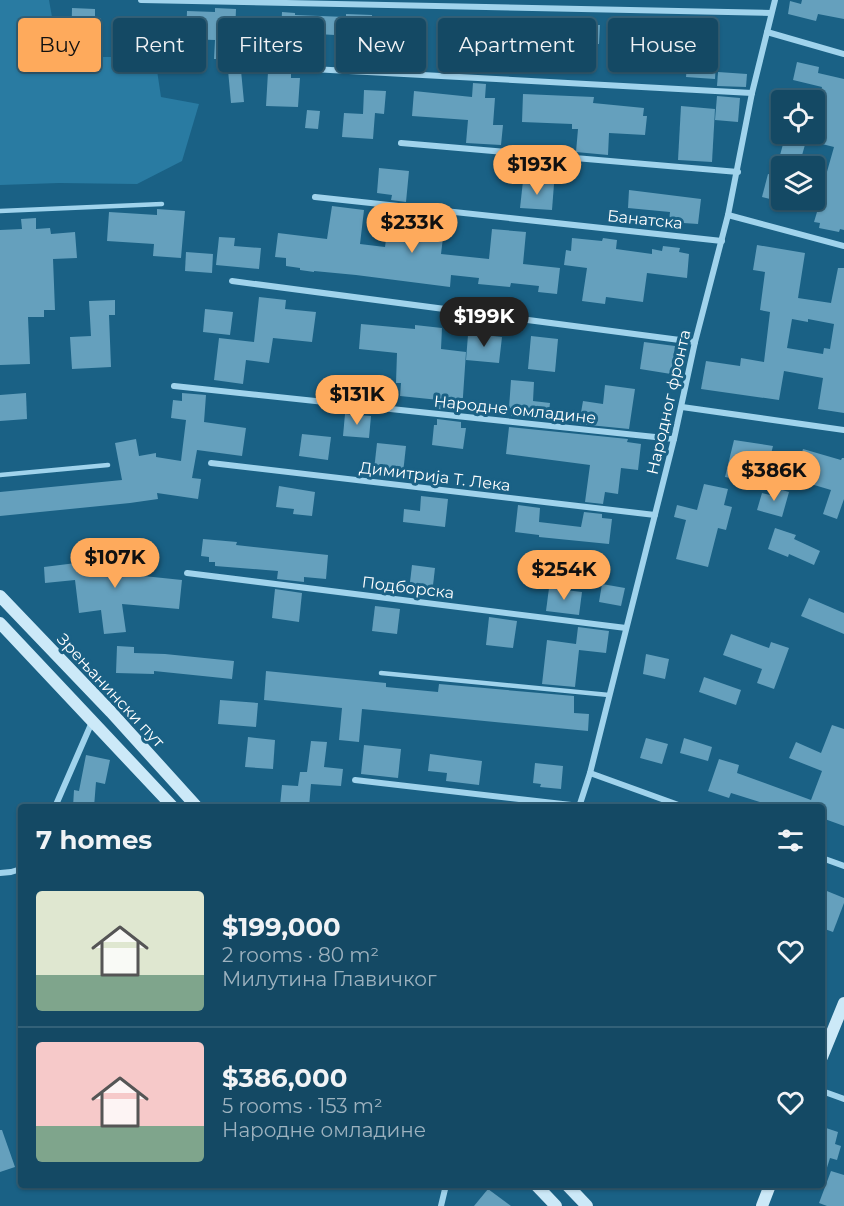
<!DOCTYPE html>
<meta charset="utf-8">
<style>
:root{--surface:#144964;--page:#1d506a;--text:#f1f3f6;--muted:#9db2bf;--line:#336178;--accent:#feaa5c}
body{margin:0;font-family:Montserrat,sans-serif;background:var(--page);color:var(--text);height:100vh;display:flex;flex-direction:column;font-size:22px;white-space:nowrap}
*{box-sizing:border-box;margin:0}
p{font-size:20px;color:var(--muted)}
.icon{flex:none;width:33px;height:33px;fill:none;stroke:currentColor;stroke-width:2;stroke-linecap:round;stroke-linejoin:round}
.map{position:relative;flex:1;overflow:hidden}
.sheet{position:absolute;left:18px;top:804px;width:807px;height:384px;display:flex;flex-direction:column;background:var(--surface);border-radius:6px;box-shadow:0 2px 4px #0004,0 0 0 2px var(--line)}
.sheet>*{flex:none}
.hud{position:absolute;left:18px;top:18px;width:808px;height:54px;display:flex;gap:12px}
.fabs{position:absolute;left:771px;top:90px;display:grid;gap:12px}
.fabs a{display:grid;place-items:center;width:54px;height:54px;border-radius:6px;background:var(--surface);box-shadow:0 2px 4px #0004,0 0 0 2px var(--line);font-size:30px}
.price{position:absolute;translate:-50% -51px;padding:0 14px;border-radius:21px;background:var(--accent);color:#111;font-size:20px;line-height:39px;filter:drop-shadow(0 2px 3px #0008)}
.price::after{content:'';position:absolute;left:50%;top:36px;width:18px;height:14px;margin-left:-9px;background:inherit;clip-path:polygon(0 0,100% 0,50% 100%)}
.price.current{background:#222;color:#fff}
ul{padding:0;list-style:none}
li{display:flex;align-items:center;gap:18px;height:150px;padding:0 18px}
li+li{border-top:2px solid var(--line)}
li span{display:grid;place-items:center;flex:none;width:168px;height:120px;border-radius:6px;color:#555}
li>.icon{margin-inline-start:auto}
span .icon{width:72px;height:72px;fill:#fffc;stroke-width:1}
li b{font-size:26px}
h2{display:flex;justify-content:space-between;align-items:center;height:72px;padding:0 18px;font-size:26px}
.pill{padding:0 21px;border-radius:6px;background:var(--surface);box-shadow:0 2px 4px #0004,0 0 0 2px var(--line);font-size:21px;line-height:54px}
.pill.current{background:var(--accent);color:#111}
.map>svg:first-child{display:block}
</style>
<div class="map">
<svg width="844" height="1206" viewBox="0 0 844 1206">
<rect width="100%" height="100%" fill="#1a6185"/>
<path fill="#297ba2" d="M0 0H49L59 57H155L161 97 199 104 182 161 137 184 59 183 0 185Z"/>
<g fill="#65a0bd" fill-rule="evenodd">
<path d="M802 0H844V19L818 14 816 21 788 14 790 1 801 4Z"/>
<path d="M72 8 95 9V18H101V48L94 47V54H71Z"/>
<path d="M215 8 236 9 235 34H246V60H240L244 102 231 103 227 59H214L215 40 186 39 187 11 215 12Z"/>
<path d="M282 12 295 13V15L346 17V14L372 15 371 37 281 32Z"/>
<path d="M407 18 423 19 422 38 407 37Z"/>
<path d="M486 19 514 20 513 41H486Z"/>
<path d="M561 21 587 22 586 25H600L599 44H590L588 71 531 70 532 46 561 47Z"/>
<path d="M693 25 718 26 715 79 686 77 688 50 666 49V36L693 37Z"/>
<path d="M473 42 490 43 487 73H473Z"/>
<path d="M797 62 819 67 818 73 844 79V230L840 229 839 232 819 228 820 223 814 222 817 212 786 203 787 200H819L834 147 814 142V116L822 87 793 80Z"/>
<path d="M268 72 291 73V78H300L298 107 266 106Z"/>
<path d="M718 72 747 74 746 87 717 86Z"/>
<path d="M473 83 486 84 485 98H495L493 125H503L501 145 466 143 468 120 412 116 414 91 472 97Z"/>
<path d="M364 90 386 91 384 114 375 113 373 139 342 137 344 113 363 114Z"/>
<path d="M523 94 594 97 593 103 644 108 643 116H647L645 135 609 133 608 155 576 152 578 129H572V124L522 122Z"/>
<path d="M717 96 740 98 738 122 715 120Z"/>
<path d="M681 106 715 109 712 162 678 160Z"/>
<path d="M307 110 320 111 318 129 305 128Z"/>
<path d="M795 134H808L799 166H777L785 137 793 139Z"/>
<path d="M379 168 409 171 406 202 391 200 392 195 377 193Z"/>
<path d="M768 174 782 177V202L762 197Z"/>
<path d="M523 181 554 184 552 210 520 208Z"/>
<path d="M629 190 701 199 698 224 669 222 670 212 628 208Z"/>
<path d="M332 206 364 210 360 244 385 247 390 210 405 212V216L445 221 441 254 489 259 492 229 526 232 523 264 560 268 557 294 538 292 539 286 511 283 510 287 478 284 479 278 451 275 450 287 356 275 314 271V272L300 270V268L286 266V258L275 257 278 233 327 239Z"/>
<path d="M157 209 185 211 181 258 153 256 154 244 107 241 109 212 157 215Z"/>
<path d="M36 218V229L50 228 51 234 75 232 77 258 53 259 55 310H44V317H28L30 364 0 365V230L22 229 21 219Z"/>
<path d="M219 237 235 238 234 246 261 248 259 269 216 265Z"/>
<path d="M572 238 602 241 603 238 617 240 616 249 652 254V249L662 251 663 246 680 248 679 252 689 254 687 278 647 273 643 302 606 297 605 304 582 301 587 268 564 265 566 250 571 251Z"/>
<path d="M757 245 805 253 798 298 831 303 838 268H844V413L818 409 823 378 784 371 779 400 701 389 706 361 740 366 741 358 764 362 770 312 760 310 765 272 753 270ZM792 319 808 322V319L834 324 830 349 824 348 823 354 787 348Z"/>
<path d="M186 252 213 254 212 273 185 271Z"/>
<path d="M259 297 286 300 285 309 316 312 312 342 273 338 269 363 246 360 243 384 214 380 219 338 254 342Z"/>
<path d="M115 300V315H109L111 367 72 369 70 337 91 336 89 301Z"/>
<path d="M205 309 233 312 230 335 203 332Z"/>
<path d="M361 324 415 329V325L442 328 441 349 466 352 462 411 438 409 439 400 400 396 401 383H396L397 353 359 349Z"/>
<path d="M474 331 493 333V336L502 337 499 363 466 360 468 335 474 336Z"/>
<path d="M531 336 558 339 555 372 528 369Z"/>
<path d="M644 342 675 346 671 374 640 369Z"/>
<path d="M511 380 534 382 533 401 550 403 548 420 511 416 512 408H509Z"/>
<path d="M605 385 635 389 629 429 579 424 583 401 603 404Z"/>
<path d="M26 393 27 419 0 421V395Z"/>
<path d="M182 393 206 395 204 422 246 428 242 456 197 450 192 478 201 479 198 499 157 493 158 499 130 503 0 516V492L122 480 115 443 136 439 139 456 156 453V457L181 461 186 420 171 418 173 400 182 401Z"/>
<path d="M345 414 371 416 369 438 343 436Z"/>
<path d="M437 419 461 422V428H466L463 449 432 445 434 425H437Z"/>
<path d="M509 427 628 439 627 442 641 444 638 470 621 468 618 494 605 492 603 504 585 502 590 465 506 454Z"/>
<path d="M302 434 331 437 328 460 299 456Z"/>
<path d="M734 440 773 446 769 462 752 459 747 481 725 477Z"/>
<path d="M377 443 406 446 403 473 374 470Z"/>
<path d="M803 449 841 460 842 458H844V499L837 519 823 514 831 490 794 479Z"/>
<path d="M704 484 728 489 724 505 732 507 726 530 718 528 708 567 676 559 686 520 674 517 677 505 697 510Z"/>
<path d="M279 486 315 492 312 516 293 514 294 509 276 507Z"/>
<path d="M772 487 789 492 782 517 757 510 762 493 770 495Z"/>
<path d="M421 496 448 499 445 527 403 522 404 509 420 511Z"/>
<path d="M518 505 540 508 539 522 581 527 584 512 602 514V518L612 519 609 544 539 537V535L515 532Z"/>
<path d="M775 528 796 535 794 539 820 551 814 565 789 554 788 557 768 549Z"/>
<path d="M203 539 237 542 236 545 328 555 326 579 304 577V582L277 579 278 571 215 566V562H209V557L201 556Z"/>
<path d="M132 556 134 575 182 580 179 609 122 604 126 632 104 634 101 610 79 613 75 580 45 583 44 567Z"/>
<path d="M412 565 435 568 432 594 409 591Z"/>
<path d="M602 584 625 588 621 606 599 602Z"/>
<path d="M549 588 582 592 579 615 546 611Z"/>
<path d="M275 589 302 593 299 622 272 618Z"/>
<path d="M809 598 844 613V634L801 616Z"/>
<path d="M375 606 400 609 397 634 372 631Z"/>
<path d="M489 617 517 621 513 648 486 645Z"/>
<path d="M578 627 609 631 606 653 579 650 575 687 542 684 547 640 576 644Z"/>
<path d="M731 634 769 648 771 642 789 648 774 689 757 683 762 669 723 655Z"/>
<path d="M117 646 134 647V653L165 654 234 661 232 679 154 671V674L116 673Z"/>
<path d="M646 654 669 659 665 679 643 674Z"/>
<path d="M266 671 386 683V687L438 692 439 684 574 696V713L589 714 588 731 362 709 359 742 339 740 342 708 264 700Z"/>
<path d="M704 677 741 690 736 705 699 692Z"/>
<path d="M220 700 258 703 256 727 218 724Z"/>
<path d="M832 725 844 729V826L822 818V807H761L763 803 731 793 729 798 708 791 719 759 739 765 737 773 811 800 822 771 789 758 796 742 821 753Z"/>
<path d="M248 737 275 740 273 769 245 767Z"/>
<path d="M646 738 668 744 662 764 640 758Z"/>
<path d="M684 738 712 747 708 761 680 753Z"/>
<path d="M311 741 327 742 324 767 343 769 341 786 311 784 309 807 280 806 282 785 298 786 300 772H307Z"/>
<path d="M364 745 401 749 398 778 361 774Z"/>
<path d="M430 754 482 761 479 785 446 781 447 773 428 771Z"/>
<path d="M86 755 110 760 105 784 96 782 94 807H73L74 790 79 791Z"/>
<path d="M535 763 563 766 561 789 540 787 541 784 533 783Z"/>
<path d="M822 889 844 898V903L833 932 822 928Z"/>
<path d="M826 1128 838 1132 835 1144 841 1146 837 1160 830 1158 825 1174H822V1139Z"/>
<path d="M0 1130H2L15 1167 0 1172Z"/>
<path d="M831 1171 844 1175V1206H827L819 1203Z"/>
<path d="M488 1189 511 1206H474Z"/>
</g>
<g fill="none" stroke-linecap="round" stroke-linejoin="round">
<g stroke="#a0d3ec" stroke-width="4.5">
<path d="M0 211 162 204"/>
<path d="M0 475 108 465"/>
<path d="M381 673 609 695"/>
</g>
<g stroke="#a0d3ec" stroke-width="6">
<path d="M141 0 771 13"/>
<path d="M767 32 844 54"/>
<path d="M312 69 752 93"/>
<path d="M401 143 738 172"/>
<path d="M315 197 722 241"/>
<path d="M728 215 844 246"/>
<path d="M232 281 695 342"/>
<path d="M174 386 674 439"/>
<path d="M682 407 844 430"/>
<path d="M211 463 655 515"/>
<path d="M187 573 626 628"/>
<path d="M590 773 684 807"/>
<path d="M355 780 580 806"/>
<path d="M55 807 92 722"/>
<path d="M579 807 590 773 674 439 695 342 728 215 752 93 775 0"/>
<path d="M822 858 844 866"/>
<path d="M0 873 11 872 21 869"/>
<path d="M822 1091 844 1099"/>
<path d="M441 1206 446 1185"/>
</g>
<g stroke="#cce9f8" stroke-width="12">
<path d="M0 596 111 712 197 807"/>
<path d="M0 623 173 807"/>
<path d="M822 1057 844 1003"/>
<path d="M536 1185 556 1206"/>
<path d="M567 1185 587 1206"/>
<path d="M762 1206 770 1185"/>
</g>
</g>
<g text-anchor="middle" stroke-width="6" stroke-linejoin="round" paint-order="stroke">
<g font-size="16" fill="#fff" stroke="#1a6185">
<text transform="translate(645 219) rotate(6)" y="6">Банатска</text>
<text transform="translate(668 402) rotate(-77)" y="6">Народног фронта</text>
<text transform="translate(515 409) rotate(6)" y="6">Народне омладине</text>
<text transform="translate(435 476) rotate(7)" y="6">Димитрија Т. Лека</text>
<text transform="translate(408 587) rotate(7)" y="6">Подборска</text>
<text transform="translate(111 690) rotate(47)" y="6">Зрењанински пут</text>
</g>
</g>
</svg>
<div class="fabs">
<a><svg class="icon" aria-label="locate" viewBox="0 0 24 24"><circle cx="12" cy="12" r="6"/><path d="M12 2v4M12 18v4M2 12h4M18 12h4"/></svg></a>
<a><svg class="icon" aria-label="layers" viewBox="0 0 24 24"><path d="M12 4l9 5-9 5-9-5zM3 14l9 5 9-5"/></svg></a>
</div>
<b class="price" style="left:537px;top:196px">$193K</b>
<b class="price" style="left:412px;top:254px">$233K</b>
<b class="price current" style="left:484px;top:348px">$199K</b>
<b class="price" style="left:357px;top:426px">$131K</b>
<b class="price" style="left:774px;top:502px">$386K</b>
<b class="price" style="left:115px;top:589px">$107K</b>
<b class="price" style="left:564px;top:601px">$254K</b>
<div class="hud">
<a class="pill current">Buy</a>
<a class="pill">Rent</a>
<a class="pill">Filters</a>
<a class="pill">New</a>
<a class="pill">Apartment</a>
<a class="pill">House</a>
</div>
<section class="sheet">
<h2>7 homes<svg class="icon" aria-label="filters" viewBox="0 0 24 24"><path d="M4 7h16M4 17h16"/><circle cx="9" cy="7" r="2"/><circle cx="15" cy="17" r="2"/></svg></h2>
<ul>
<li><span style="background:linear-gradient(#dfe7d0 70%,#7fa58c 0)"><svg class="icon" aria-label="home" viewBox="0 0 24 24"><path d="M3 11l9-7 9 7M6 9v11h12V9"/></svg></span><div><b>$199,000</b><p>2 rooms · 80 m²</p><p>Милутина Главичког</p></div><svg class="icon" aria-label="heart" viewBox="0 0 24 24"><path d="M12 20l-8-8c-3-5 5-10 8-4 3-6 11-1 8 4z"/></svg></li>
<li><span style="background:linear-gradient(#f6c9c9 70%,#7fa58c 0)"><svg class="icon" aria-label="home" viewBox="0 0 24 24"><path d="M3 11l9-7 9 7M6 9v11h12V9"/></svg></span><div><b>$386,000</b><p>5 rooms · 153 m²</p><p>Народне омладине</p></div><svg class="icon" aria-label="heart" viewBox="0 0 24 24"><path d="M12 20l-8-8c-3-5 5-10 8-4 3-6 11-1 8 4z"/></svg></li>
</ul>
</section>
</div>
